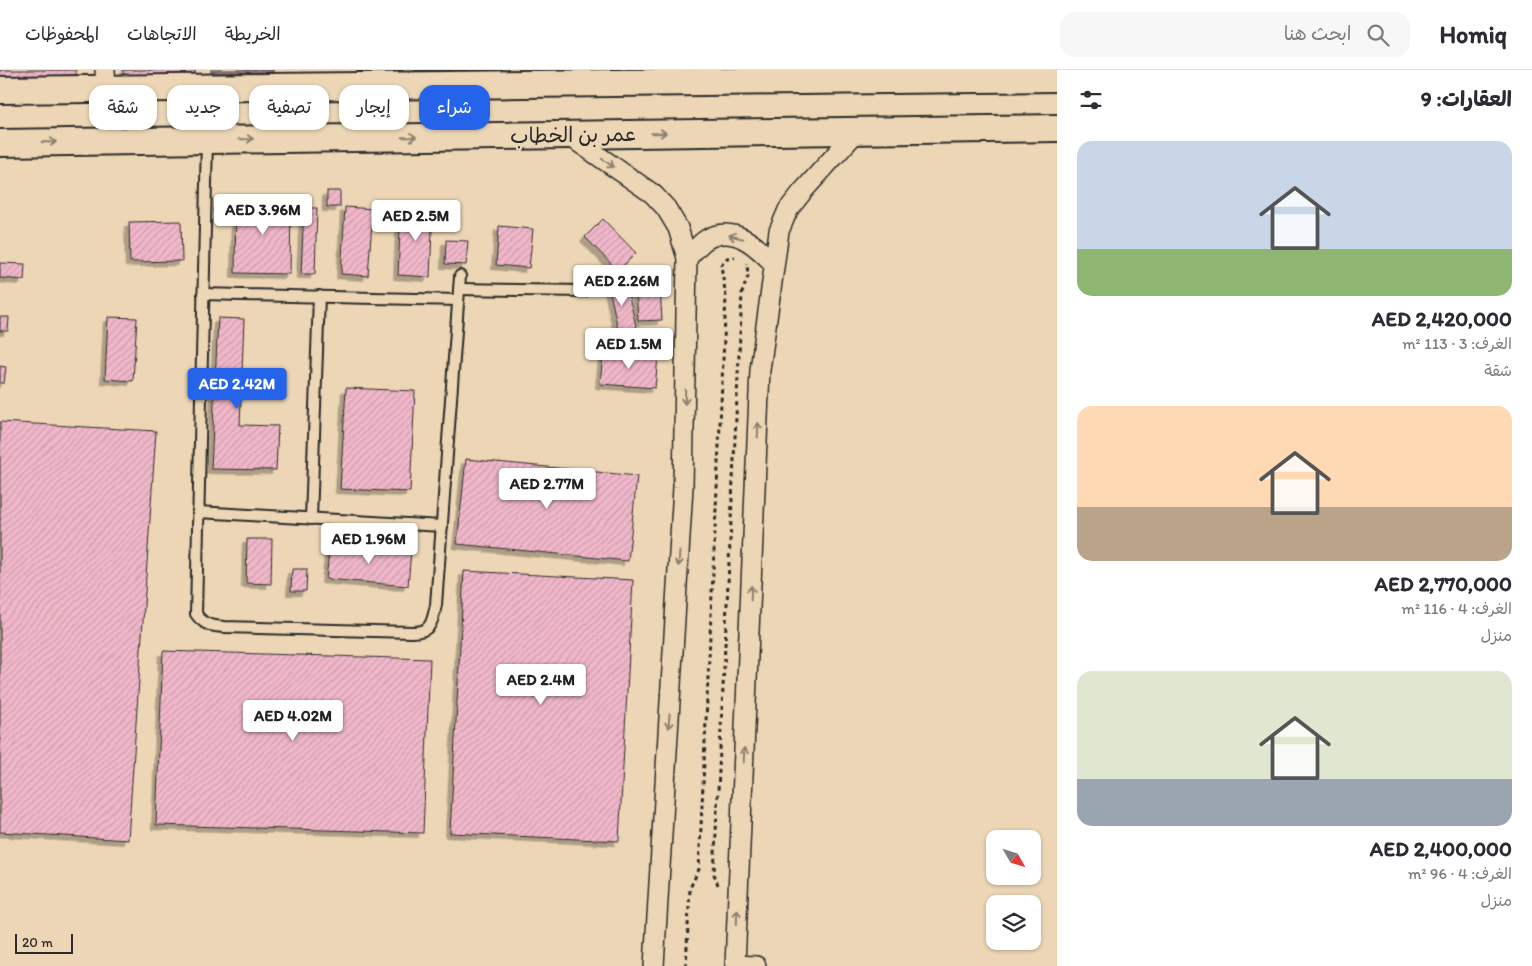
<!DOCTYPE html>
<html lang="ar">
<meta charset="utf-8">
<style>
:root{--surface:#fff;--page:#f7f7f7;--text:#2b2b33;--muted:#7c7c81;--line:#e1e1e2;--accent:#2563eb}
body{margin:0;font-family:Itim,"Playpen Sans Arabic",sans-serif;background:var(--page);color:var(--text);direction:rtl;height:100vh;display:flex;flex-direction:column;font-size:19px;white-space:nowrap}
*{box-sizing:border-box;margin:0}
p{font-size:16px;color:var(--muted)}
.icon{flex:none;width:28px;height:28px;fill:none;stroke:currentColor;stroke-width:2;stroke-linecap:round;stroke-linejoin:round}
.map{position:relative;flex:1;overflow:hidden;direction:ltr}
.panel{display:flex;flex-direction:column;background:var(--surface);width:475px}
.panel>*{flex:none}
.top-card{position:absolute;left:15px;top:15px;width:475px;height:45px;direction:rtl;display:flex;gap:10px}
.needle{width:32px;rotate:129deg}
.fabs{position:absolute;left:986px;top:760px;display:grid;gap:10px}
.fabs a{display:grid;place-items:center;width:55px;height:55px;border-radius:10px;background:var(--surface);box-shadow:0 1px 4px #0004;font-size:25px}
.scale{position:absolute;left:15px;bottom:12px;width:58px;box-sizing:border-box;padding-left:5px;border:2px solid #2b2b2b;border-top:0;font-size:14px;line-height:18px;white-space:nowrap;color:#2b2b2b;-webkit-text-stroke:4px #ecd6b5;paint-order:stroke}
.price{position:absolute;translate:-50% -42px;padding:0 11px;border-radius:5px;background:#fff;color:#222;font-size:16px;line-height:32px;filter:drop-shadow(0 1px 2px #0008)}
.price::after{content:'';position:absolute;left:50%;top:30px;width:15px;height:11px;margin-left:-8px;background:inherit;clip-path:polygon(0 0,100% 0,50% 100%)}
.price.current{background:var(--accent);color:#fff}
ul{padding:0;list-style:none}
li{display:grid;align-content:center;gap:10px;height:265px;padding:0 20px}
li span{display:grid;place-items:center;height:155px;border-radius:15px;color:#555}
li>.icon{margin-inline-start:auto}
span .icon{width:90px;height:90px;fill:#fffc;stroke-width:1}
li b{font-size:21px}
h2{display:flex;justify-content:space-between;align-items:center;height:60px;padding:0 20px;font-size:21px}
.tag{padding:0 18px;border-radius:15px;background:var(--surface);box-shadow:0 1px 4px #0004;font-size:18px;line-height:45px}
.tag.current{background:var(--accent);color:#fff}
header{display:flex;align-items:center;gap:30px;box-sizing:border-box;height:70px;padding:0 25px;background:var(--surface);border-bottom:1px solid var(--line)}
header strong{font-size:24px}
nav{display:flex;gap:28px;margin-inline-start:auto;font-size:18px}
.search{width:350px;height:45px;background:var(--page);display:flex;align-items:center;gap:12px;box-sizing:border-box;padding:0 18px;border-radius:15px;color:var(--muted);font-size:19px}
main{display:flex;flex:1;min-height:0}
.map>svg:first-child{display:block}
</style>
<header>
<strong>Homiq</strong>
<div class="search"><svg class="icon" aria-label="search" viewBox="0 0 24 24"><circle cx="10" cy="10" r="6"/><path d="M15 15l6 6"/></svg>ابحث هنا</div>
<nav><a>الخريطة</a><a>الاتجاهات</a><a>المحفوظات</a></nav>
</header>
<main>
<section class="panel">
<h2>العقارات: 9<svg class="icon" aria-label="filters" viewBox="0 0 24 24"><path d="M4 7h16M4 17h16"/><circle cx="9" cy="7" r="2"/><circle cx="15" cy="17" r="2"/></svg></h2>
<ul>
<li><span style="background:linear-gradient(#c9d6e8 70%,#8fb573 0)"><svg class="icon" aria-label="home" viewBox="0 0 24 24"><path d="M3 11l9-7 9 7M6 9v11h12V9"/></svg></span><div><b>AED 2,420,000</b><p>الغرف: 3 · 113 m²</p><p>شقة</p></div></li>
<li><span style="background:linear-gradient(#ffd9b3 65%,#b9a48a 0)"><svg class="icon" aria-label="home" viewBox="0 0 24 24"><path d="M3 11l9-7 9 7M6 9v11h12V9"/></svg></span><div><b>AED 2,770,000</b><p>الغرف: 4 · 116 m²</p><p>منزل</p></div></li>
<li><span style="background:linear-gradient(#dfe7d0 70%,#9aa5b1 0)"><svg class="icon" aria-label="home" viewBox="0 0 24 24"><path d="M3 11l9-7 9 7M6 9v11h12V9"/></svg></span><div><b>AED 2,400,000</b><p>الغرف: 4 · 96 m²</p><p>منزل</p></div></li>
</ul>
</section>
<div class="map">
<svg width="1057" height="896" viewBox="0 0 1057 896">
<defs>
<pattern id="building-hatch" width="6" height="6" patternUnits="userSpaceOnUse" patternTransform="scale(1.25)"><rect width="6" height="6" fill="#f0b7c9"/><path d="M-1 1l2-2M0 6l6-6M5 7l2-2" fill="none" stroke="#ce9ead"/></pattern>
<filter id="shadow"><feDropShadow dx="-4.5" dy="4.5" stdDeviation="0" flood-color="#0004"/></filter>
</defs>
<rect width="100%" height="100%" fill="#ecd6b5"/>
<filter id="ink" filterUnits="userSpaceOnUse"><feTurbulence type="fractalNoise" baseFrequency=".02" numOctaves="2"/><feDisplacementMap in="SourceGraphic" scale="10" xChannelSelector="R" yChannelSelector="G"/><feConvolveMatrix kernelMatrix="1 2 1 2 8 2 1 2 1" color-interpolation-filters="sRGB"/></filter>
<g filter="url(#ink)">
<g fill="url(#building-hatch)" stroke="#2b2b2b" filter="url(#shadow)">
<path d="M0 0H76V5L0 7Z"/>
<path d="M123 0H195V9L123 8Z"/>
<rect x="211" y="0" width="62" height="2"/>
<path d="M357 0H556V1Z"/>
<rect x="327" y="121" width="13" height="16"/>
<path d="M236 128 291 129 290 204 235 203Z"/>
<path d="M345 137 373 139 368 206 341 204Z"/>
<path d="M401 137 433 138 430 207 398 205Z"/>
<path d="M304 138H317L315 204H301Z"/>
<path d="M603 149 636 183 618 201 585 167Z"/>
<path d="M181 151 182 191 130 192 129 152Z"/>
<path d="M499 156 533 159 529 198 496 195Z"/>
<path d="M446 170 468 171 466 195 445 194Z"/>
<path d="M0 193 25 194 24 210 0 208Z"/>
<path d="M625 210 637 260 619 264 608 213Z"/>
<path d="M660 218 662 250 638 251 636 219Z"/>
<path d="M0 247H9L8 261H0Z"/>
<path d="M108 247 137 248 133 311 105 309Z"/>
<path d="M218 248 244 249 240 355 278 356 276 400 211 399Z"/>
<path d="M603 283 658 287 655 318 600 314Z"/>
<path d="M0 296 6 297 4 313H0Z"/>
<path d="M346 318 415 321 410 422 340 419Z"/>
<path d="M0 352 156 361 128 770 0 762Z"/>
<path d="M466 389 637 406 628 491 457 474Z"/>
<path d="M247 469H272L271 514 246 513Z"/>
<path d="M330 473 411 480 408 516 326 509Z"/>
<path d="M292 499H307L306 521H291Z"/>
<path d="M464 501 633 510 619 771 450 763Z"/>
<path d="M163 581 430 589 423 763 156 755Z"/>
</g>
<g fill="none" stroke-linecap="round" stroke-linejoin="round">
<defs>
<g id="lane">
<path d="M207 70 196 544C204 555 211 556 224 557L412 562C432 562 432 552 436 535L460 206"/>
<path d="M459 219 584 221"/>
<path d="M203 224 458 230"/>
<path d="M198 442 442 456"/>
<path d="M311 449 319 226"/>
</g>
<g id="street">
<path d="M105 0 106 19"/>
<path d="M568 65 653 124 666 138 678 158 687 188 683 417 654 896"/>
<path d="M687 188C693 182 700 173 707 169 734 154 757 176 774 194"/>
<path d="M735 895 756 896"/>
<path d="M735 896 760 300 779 161 788 140 803 121 858 60"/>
</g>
<g id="secondary">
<path d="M0 20 1057 8"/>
<path d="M0 73 1057 58"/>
</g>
</defs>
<use href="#lane" stroke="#2b2b2b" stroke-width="14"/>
<use href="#street" stroke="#2b2b2b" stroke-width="22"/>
<use href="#secondary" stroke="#2b2b2b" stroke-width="30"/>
<g stroke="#2b2b2b" stroke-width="3" stroke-dasharray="4 4" stroke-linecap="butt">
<path d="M718 815 714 804 742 223 748 206 747 193"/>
<path d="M686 896 690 818 699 799 726 227 721 195 727 188 735 187"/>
</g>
<use href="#lane" stroke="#ecd6b5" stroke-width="10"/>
<use href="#street" stroke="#ecd6b5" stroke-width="19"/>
<use href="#secondary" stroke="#ecd6b5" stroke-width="26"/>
</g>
<defs><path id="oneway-shaft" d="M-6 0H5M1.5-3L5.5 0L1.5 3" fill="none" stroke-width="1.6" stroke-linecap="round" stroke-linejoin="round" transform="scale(1.25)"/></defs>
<g stroke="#8c8070">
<use href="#oneway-shaft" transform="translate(659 63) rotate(-1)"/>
<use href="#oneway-shaft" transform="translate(409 67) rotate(-1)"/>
<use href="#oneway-shaft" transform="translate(246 69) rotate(-1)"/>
<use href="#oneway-shaft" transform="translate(49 72) rotate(-1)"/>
<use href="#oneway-shaft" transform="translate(608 93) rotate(35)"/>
<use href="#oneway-shaft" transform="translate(736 167) rotate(-166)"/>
<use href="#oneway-shaft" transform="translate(685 327) rotate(91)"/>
<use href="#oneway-shaft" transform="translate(758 360) rotate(-88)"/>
<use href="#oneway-shaft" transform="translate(679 489) rotate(94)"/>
<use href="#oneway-shaft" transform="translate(751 523) rotate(-88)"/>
<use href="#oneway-shaft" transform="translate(669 651) rotate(94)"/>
<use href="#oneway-shaft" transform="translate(744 685) rotate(-88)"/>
<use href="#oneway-shaft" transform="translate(737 847) rotate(-88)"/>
</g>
</g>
<g text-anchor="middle" stroke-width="4.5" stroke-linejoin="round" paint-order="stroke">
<g font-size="21" fill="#2b2b2b" stroke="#ecd6b5">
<text transform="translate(573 65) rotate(-1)" y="7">عمر بن الخطاب</text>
</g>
</g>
</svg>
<div class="fabs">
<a><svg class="needle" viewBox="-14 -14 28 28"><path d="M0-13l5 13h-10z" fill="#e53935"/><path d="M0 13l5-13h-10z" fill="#7c7c81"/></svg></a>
<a><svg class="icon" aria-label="layers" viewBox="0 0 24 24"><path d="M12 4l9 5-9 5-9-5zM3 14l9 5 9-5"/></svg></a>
</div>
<div class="scale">20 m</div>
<b class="price" style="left:263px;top:166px">AED 3.96M</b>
<b class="price" style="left:416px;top:172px">AED 2.5M</b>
<b class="price" style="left:622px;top:237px">AED 2.26M</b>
<b class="price" style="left:629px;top:300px">AED 1.5M</b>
<b class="price current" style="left:237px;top:340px">AED 2.42M</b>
<b class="price" style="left:547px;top:440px">AED 2.77M</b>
<b class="price" style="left:369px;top:495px">AED 1.96M</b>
<b class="price" style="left:541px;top:636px">AED 2.4M</b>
<b class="price" style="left:293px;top:672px">AED 4.02M</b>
<div class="top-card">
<a class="tag current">شراء</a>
<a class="tag">إيجار</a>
<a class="tag">تصفية</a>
<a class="tag">جديد</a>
<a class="tag">شقة</a>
</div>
</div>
</main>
